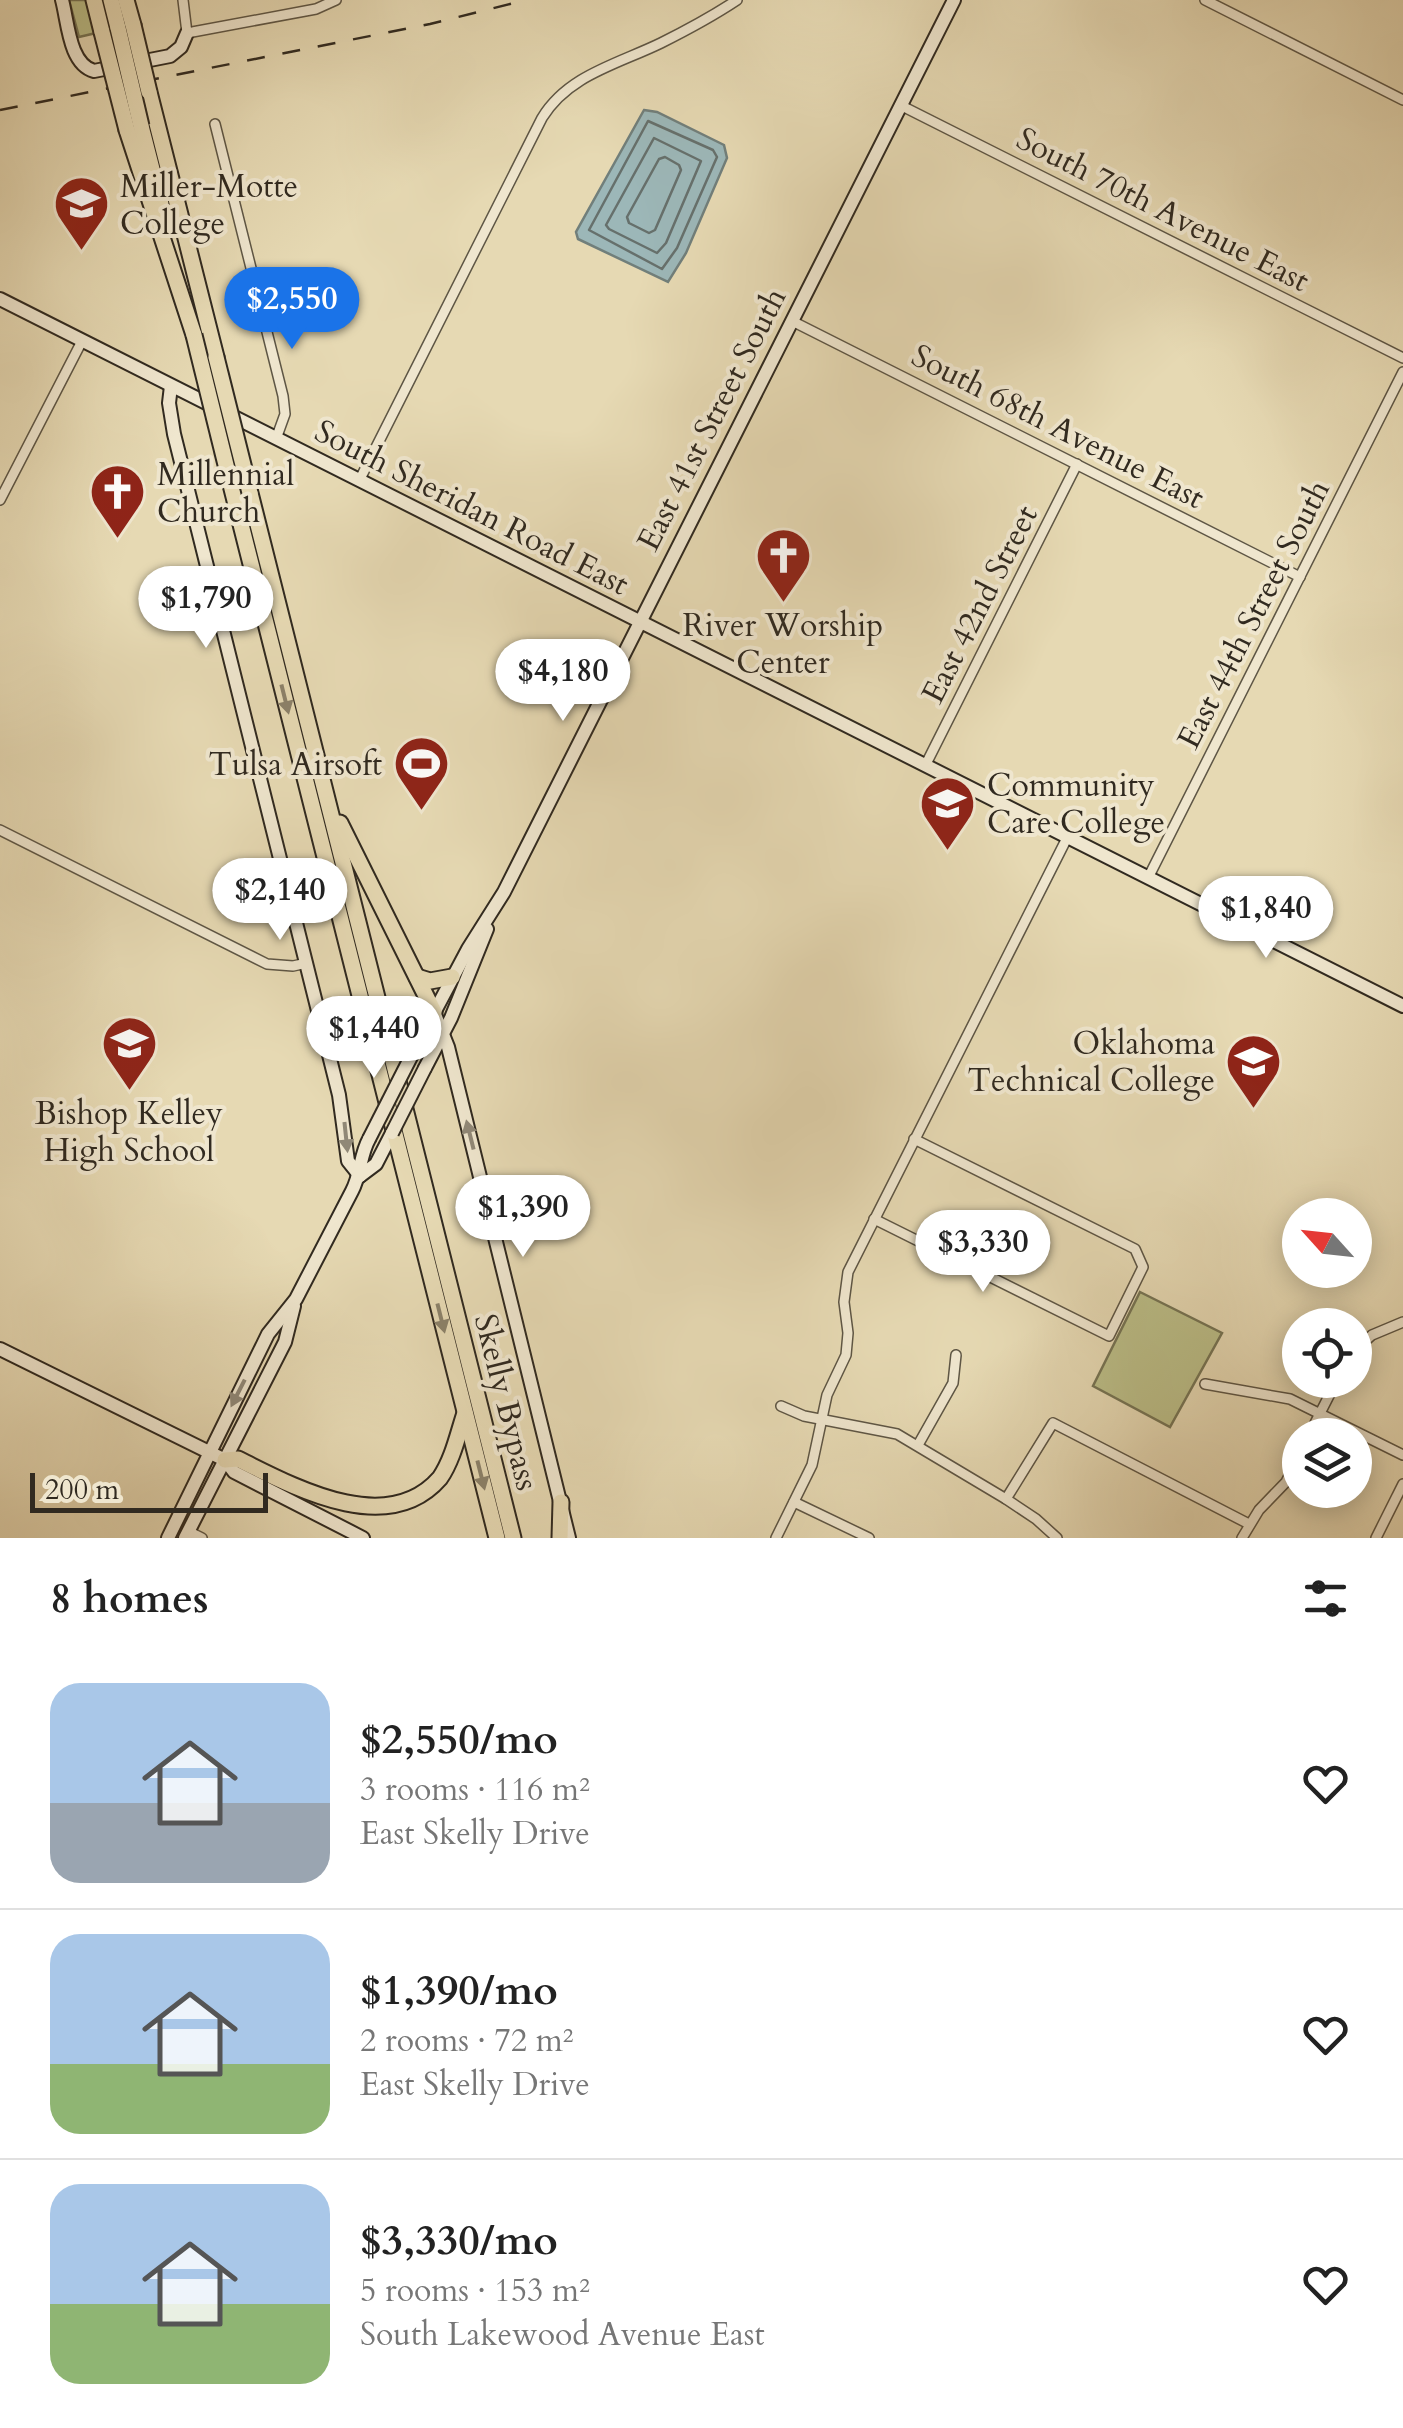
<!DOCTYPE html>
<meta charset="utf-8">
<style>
:root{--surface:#fff;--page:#f2f2f2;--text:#222;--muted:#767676;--line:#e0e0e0;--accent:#1a73e8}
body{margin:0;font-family:Cardo,serif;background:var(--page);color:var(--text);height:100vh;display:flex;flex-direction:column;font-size:38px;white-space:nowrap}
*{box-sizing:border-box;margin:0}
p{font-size:32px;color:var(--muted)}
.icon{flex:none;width:55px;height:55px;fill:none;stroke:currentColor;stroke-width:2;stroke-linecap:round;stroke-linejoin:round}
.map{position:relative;height:1538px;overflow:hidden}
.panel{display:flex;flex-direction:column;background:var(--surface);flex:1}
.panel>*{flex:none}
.needle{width:65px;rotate:297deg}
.fabs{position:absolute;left:1282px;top:1198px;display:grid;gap:20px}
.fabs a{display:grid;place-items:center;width:90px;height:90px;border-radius:50%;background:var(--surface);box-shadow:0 5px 25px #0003;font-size:50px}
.scale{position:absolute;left:30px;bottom:25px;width:238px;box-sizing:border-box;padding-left:10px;border:5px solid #312a20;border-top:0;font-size:28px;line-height:35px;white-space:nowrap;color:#312a20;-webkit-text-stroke:8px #efe6ce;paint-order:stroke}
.price{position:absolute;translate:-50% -85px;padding:0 22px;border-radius:35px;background:#fff;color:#222;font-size:32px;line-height:65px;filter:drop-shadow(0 2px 5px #0008)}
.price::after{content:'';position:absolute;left:50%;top:60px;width:30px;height:22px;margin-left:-15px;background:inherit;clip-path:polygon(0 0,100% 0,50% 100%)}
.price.selected{background:var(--accent);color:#fff}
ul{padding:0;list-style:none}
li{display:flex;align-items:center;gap:30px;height:250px;padding:0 50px}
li+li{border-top:2px solid var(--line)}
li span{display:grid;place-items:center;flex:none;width:280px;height:200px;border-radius:30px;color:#555}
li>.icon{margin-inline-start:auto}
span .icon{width:120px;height:120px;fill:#fffc;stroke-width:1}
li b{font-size:42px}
h2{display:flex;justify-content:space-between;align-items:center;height:120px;padding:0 50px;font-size:42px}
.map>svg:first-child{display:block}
</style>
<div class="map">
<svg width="1403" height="1538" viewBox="0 0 1403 1538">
<rect width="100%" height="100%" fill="#e6d9b3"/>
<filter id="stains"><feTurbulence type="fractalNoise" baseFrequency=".002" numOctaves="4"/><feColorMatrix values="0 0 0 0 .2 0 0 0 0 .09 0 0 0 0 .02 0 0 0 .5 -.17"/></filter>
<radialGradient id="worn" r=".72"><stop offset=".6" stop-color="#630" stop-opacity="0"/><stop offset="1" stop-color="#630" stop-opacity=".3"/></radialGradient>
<g fill="#bbbe88" stroke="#767454" stroke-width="2.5">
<path d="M69 0H88L96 33 79 37Z"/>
<path d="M1140 1292 1222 1333 1170 1427 1093 1386Z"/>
</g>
<path fill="#9cb7b8" stroke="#717f7b" stroke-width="2.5" d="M644 110 657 112 724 145 727 158 686 253 668 282 578 239 576 232Z"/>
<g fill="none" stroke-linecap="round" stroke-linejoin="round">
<g stroke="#66706c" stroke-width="2.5">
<path d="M648 121 713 150 717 157 677 248 662 269 589 230Z"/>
<path d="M654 138 701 161 666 243 657 253 609 229 606 225Z"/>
<path d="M665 157 679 165 681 170 655 230 649 233 629 223 627 217 659 159Z"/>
</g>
<defs>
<g id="street">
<path d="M183 0 187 33 316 9 336 0"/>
<path d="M1205 0 1403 100"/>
<path d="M900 105 1403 358"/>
<path d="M215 124 283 396 285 414 276 439"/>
<path d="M792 321 1300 577"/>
<path d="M359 481 542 118C568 75 618 64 661 43 687 30 713 16 737 0"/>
<path d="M0 500 82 341"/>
<path d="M925 766 1077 464"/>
<path d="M0 830 267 964 293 966 307 963"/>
<path d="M1148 878 1403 372"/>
<path d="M874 1219 1109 1336 1143 1267 1135 1249 914 1139"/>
<path d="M1355 1350 1372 1335 1403 1322"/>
<path d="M1205 1384 1290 1399 1403 1455"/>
<path d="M781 1406 804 1416 897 1434 1006 1499 1036 1519 1057 1538"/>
<path d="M1309 1435 1337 1380"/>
<path d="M918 1445 953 1383 956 1355"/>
<path d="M1006 1499 1053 1423 1249 1524"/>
<path d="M794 1502 869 1538"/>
<path d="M188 1531 202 1538"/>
<path d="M776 1538 812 1465 827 1395 846 1355 848 1333 844 1302 848 1272 1067 838"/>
<path d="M1242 1538 1259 1510 1286 1482 1300 1454"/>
<path d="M1376 1538 1403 1484"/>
</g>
<g id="secondary">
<path d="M62 0C68 22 69 64 94 71L170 56 181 47 187 33"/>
<path d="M0 299 1403 1006"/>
<path d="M171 386 169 403 174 434 339 1095 348 1161 360 1176"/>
<path d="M434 1012 448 1047 569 1538"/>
<path d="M418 1043 468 949 504 892 954 0"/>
<path d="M425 1068 451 1018 487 929"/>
<path d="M360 1176 376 1164 392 1133"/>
<path d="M0 1349 225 1460 234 1472 363 1538"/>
<path d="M168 1538 268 1334 296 1299 352 1191C361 1174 360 1155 369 1139"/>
<path d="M185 1538 285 1342 294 1306"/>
</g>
<g id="highway">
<path d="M94 0 102 32"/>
<path d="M111 0 118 28"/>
<path d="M126 0 133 25"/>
<path d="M149 92 216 357"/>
<path d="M141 126 161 204"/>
<path d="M127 130 194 335"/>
<path d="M227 469 497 1538"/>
<path d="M250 493 513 1538"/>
<path d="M340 823 434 1012"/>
<path d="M417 977 430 981 452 977"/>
<path d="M225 1460 238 1459C296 1488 388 1538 440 1478 453 1459 458 1434 465 1413"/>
<path d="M560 1538 561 1502"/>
</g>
</defs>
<use href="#street" stroke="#5e5645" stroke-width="12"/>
<use href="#secondary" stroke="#312a20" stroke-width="16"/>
<use href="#highway" stroke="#312a20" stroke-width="19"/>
<use href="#street" stroke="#efe6ce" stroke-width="9"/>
<use href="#secondary" stroke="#efe6ce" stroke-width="12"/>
<use href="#highway" stroke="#e6d9b3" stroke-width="15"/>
<path stroke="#312a20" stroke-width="2.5" stroke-dasharray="18 18" stroke-linecap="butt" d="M0 110 430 24 526 0"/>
<defs>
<g id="secondary-bridge">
<path d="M392 1133 425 1068"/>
<path d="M369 1139 418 1043"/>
</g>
<g id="highway-bridge">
<path d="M133 25 149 92"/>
<path d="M118 28 141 126"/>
<path d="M102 32 127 130"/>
<path d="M194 335 227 469"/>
<path d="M216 357 250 493"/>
</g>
</defs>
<use href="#secondary-bridge" stroke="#312a20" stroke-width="16" stroke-linecap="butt"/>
<use href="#highway-bridge" stroke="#312a20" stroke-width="19" stroke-linecap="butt"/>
<use href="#secondary-bridge" stroke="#efe6ce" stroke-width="12"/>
<use href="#highway-bridge" stroke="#e6d9b3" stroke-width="15"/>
</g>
<defs><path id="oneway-solid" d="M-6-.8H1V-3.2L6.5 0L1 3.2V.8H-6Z" transform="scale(2.5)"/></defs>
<g fill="#8c826a">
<use href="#oneway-solid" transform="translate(285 699) rotate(76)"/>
<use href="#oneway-solid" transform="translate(441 1318) rotate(76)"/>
<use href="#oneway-solid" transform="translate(481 1475) rotate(76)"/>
</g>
<g fill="#908877">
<use href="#oneway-solid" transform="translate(470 1135) rotate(-104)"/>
<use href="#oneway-solid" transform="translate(346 1137) rotate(84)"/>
<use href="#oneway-solid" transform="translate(238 1393) rotate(117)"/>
</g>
<defs>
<symbol id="university-pin" viewBox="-11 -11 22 30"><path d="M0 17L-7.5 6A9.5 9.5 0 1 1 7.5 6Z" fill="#8f2418" stroke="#efe6ce"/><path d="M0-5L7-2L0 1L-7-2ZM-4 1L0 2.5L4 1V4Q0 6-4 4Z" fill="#fff"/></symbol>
<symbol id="church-pin" viewBox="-11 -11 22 30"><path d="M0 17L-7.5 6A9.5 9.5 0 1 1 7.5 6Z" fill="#8f2418" stroke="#efe6ce"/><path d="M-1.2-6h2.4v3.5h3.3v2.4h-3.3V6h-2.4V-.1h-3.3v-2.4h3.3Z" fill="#fff"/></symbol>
<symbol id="stadium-pin" viewBox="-11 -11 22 30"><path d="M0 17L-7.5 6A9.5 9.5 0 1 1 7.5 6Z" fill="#8f2418" stroke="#efe6ce"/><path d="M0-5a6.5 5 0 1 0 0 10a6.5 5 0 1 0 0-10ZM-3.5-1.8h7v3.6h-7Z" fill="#fff"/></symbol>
<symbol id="school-pin" viewBox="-11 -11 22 30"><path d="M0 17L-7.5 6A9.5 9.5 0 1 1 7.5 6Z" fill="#8f2418" stroke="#efe6ce"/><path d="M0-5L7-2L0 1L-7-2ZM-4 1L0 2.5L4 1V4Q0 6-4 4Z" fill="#fff"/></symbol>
</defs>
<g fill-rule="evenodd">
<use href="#university-pin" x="50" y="172" width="63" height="86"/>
<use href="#church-pin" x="86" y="460" width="63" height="86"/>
<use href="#church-pin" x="752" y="524" width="63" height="86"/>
<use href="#stadium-pin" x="390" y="732" width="63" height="86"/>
<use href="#university-pin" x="916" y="772" width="63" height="86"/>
<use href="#school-pin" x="98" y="1012" width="63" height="86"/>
<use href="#university-pin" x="1222" y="1030" width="63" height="86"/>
</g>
<g text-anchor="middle" stroke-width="8" stroke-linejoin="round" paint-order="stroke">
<g font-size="32" fill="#312a20" stroke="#efe6ce" text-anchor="start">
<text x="120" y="197">Miller-Motte<tspan x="120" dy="37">College</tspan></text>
<text x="157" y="485">Millennial<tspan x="157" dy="37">Church</tspan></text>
<text x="783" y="636" text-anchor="middle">River Worship<tspan x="783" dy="37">Center</tspan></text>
<text x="382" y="775" text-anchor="end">Tulsa Airsoft</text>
<text x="987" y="796">Community<tspan x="987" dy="37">Care College</tspan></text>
<text x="1215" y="1054" text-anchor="end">Oklahoma<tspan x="1215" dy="37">Technical College</tspan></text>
<text x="129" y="1124" text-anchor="middle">Bishop Kelley<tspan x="129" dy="37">High School</tspan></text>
</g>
<g font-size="32" fill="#312a20" stroke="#efe6ce">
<text transform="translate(1163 209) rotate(27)" y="11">South 70th Avenue East</text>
<text transform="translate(711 419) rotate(-63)" y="11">East 41st Street South</text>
<text transform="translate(1058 426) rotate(27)" y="11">South 68th Avenue East</text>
<text transform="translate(472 507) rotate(27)" y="11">South Sheridan Road East</text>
<text transform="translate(979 604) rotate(-63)" y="11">East 42nd Street</text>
<text transform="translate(1253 614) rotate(-63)" y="11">East 44th Street South</text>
<text transform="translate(507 1402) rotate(76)" y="11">Skelly Bypass</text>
</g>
</g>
<rect width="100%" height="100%" filter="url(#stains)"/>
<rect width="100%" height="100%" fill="url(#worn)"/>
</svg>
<div class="fabs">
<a><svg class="needle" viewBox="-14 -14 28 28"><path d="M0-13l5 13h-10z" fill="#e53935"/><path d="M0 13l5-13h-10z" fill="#767676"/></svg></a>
<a><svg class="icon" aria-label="locate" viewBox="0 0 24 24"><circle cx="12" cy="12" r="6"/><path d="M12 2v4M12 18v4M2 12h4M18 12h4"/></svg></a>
<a><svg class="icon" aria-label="layers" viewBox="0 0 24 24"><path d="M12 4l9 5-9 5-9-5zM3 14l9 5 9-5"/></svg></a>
</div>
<div class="scale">200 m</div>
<b class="price selected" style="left:292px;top:352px">$2,550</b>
<b class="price" style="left:206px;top:651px">$1,790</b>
<b class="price" style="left:563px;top:724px">$4,180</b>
<b class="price" style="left:280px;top:943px">$2,140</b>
<b class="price" style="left:1266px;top:961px">$1,840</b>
<b class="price" style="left:374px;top:1081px">$1,440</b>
<b class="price" style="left:523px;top:1260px">$1,390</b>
<b class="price" style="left:983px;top:1295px">$3,330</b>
</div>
<section class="panel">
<h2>8 homes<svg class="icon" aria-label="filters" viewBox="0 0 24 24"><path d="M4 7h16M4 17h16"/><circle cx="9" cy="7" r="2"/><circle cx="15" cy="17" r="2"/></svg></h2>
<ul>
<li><span style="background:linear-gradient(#a9c7e8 60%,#9aa5b1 0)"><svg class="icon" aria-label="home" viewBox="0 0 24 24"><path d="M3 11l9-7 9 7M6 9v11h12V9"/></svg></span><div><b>$2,550/mo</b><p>3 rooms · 116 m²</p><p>East Skelly Drive</p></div><svg class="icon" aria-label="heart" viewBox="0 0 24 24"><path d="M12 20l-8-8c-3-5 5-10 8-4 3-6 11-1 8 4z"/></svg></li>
<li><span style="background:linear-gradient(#a9c7e8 65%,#8fb573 0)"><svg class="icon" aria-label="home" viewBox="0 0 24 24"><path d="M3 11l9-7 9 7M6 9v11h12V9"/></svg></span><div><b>$1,390/mo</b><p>2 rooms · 72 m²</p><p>East Skelly Drive</p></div><svg class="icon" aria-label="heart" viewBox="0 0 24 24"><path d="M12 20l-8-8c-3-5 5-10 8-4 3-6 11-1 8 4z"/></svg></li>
<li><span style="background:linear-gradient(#a9c7e8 60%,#8fb573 0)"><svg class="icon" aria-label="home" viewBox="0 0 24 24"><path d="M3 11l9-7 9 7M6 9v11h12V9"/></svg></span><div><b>$3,330/mo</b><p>5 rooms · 153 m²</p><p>South Lakewood Avenue East</p></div><svg class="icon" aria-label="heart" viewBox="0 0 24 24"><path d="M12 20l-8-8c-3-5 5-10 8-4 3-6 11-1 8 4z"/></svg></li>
</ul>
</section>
